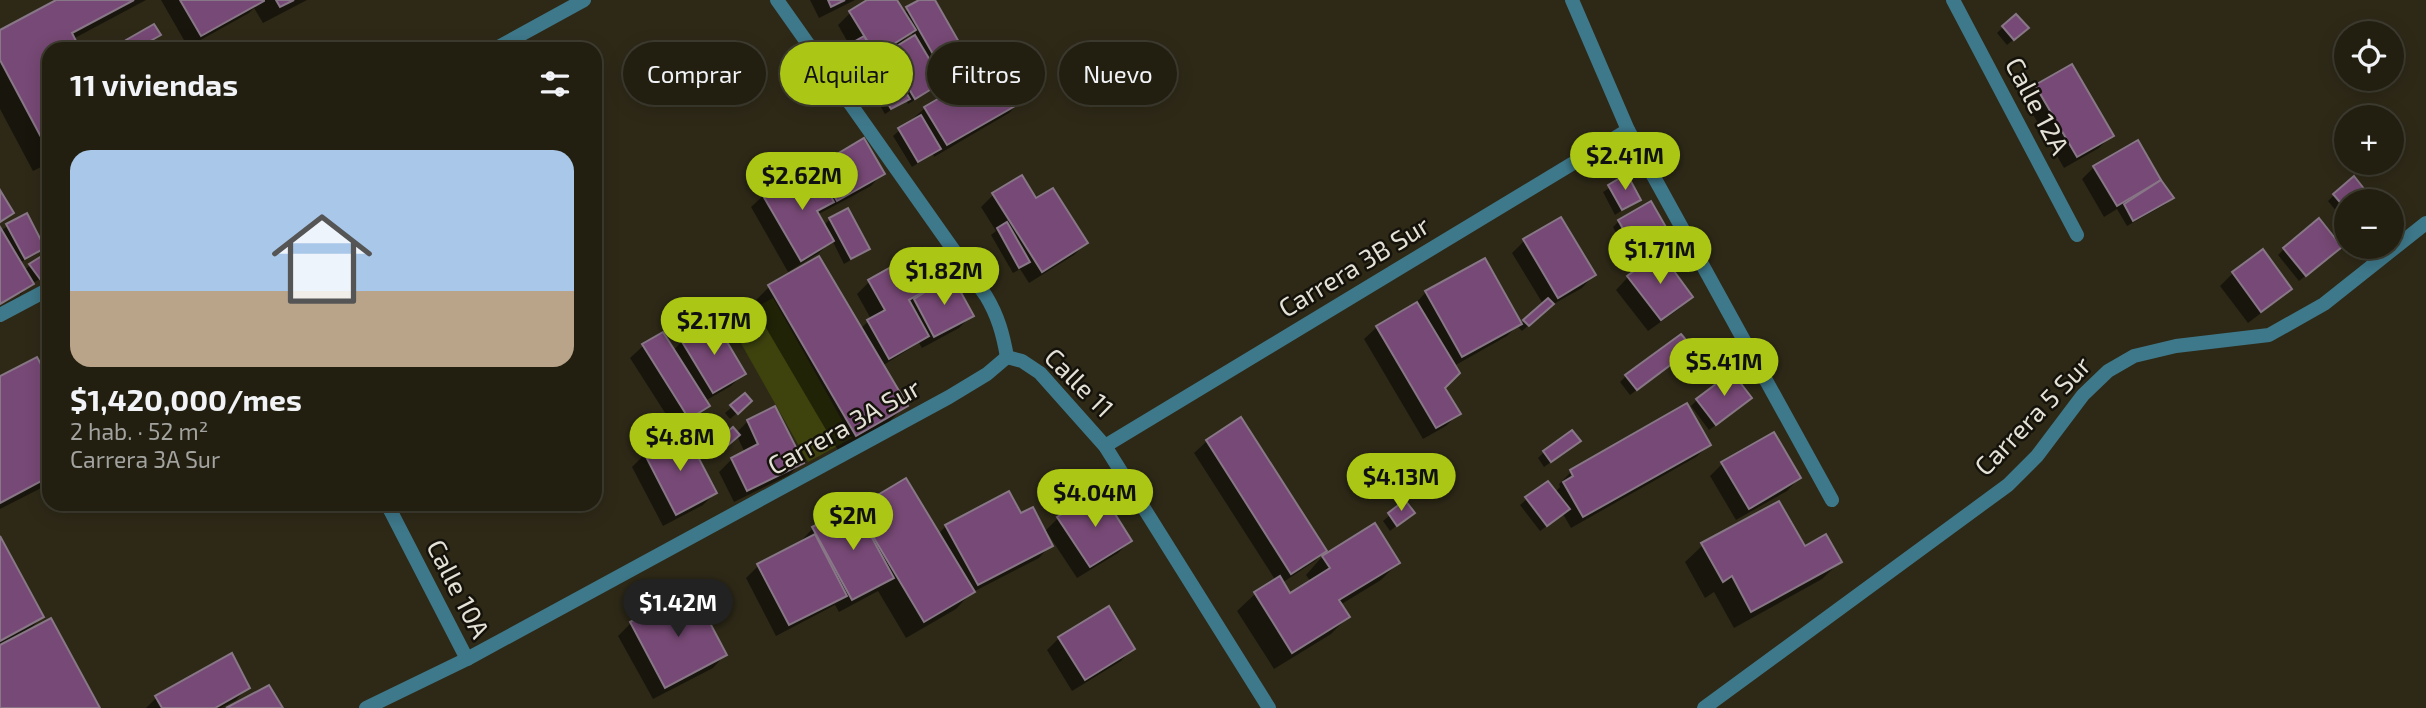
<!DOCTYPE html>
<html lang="es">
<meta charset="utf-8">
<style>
:root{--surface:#221f11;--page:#2e2c1f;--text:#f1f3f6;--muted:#a2a29f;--line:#3f3d31;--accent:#abc614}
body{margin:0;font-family:"Exo 2",sans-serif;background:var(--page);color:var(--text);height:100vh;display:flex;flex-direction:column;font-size:26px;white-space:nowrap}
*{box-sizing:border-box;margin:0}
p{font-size:23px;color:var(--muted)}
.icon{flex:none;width:38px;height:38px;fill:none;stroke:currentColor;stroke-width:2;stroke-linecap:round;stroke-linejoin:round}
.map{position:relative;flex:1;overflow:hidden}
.panel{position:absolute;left:42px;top:42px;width:560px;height:469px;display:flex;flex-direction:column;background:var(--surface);border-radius:21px;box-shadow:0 4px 18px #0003,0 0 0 2px var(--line)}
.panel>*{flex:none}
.guide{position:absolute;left:623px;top:42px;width:665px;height:63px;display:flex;gap:14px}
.controls{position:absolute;left:2334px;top:21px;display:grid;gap:14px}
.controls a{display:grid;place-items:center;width:70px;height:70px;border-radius:50%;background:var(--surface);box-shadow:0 4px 18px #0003,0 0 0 2px var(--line);font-size:35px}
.price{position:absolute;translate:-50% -60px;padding:0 16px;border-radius:24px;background:var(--accent);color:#111;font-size:23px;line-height:46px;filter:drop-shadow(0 2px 4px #0008)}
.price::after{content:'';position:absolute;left:50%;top:42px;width:21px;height:16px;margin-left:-10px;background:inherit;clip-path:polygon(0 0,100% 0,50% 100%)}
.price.current{background:#222;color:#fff}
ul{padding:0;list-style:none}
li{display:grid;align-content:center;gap:14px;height:371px;padding:0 28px}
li+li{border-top:2px solid var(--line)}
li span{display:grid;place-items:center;height:217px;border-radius:21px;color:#555}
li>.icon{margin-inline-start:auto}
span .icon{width:126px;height:126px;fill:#fffc;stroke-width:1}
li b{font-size:30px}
h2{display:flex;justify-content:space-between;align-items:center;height:84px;padding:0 28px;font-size:30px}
.pill{padding:0 24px;border-radius:32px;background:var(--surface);box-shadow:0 4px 18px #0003,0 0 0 2px var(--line);font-size:24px;line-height:63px}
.pill.current{background:var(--accent);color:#111}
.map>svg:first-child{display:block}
</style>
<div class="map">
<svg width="2426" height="708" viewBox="0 0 2426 708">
<rect width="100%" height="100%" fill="#2e2917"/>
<path fill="#3e430e" d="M773 298 852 438 808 462 729 322Z"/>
<g fill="#0007" fill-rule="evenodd">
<path d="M59 0H146L73 39 78 49H49V163L33 171 0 109V31Z"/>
<path d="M161 0H307L263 23 254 8 249 13 188 47Z"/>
<path d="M810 0H855L819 18Z"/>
<path d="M870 0H895L903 13 923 0H933L957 42 951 48 928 61 941 82 935 88 908 104 906 100 885 114 866 83 887 68 882 59 887 51 864 66 862 64 846 73 836 56 850 46 838 25 850 13ZM911 33 914 37 899 45Z"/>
<path d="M2003 27 2020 34 2007 45 1997 33Z"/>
<path d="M159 35 138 49H122L121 47 127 41Z"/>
<path d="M2036 87 2111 136 2099 148 2064 168 2024 99Z"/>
<path d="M1021 101 1009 113 934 157 933 154 912 167 893 136 925 108Z"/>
<path d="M818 167 883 173 871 186 817 215 823 226 830 219 847 210 868 248 861 254 844 264 832 240 819 253 788 272 751 207 764 195Z"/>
<path d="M2094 167 2159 181 2172 198 2166 204 2127 226 2117 209 2104 217 2082 179Z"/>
<path d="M1626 177 1639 199 1615 215 1603 192Z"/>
<path d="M994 194 1036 200 1086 243 1074 255 1029 283 1020 269 1013 273 991 235 996 231 981 207Z"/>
<path d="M2334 195 2357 196 2347 201V204L2337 212 2328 201Z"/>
<path d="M26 215 43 248 37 254 19 263 24 271 30 265 49 262V275L32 283 19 296 0 308 20 295V290L0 302V231Z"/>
<path d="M1619 221 1672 240 1665 246 1633 264 1613 227Z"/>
<path d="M1524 241 1594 275 1582 288 1550 306 1522 331 1517 326 1507 336 1454 366 1443 388 1458 414 1446 426 1423 439 1364 339 1377 327 1414 305 1426 292 1520 325 1543 304 1512 253Z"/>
<path d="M2284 249 2334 253 2299 281 2278 255Z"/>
<path d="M924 250 943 282 971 316 959 328 922 348 919 343 882 366 905 406 888 423 839 452 752 304 769 287 819 258 860 329 871 319 857 294 869 282Z"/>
<path d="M2262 252 2289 289 2277 301 2248 323 2220 286 2233 273Z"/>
<path d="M1628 277 1691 297 1679 309 1648 331 1616 290Z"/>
<path d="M662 334 673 351 682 341 743 374 731 386 705 401 708 406 695 418 676 430 630 358 643 346Z"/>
<path d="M1684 354 1630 395 1620 382 1626 376Z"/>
<path d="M0 378 49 383V484L0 509Z"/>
<path d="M745 396 744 407 730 419 725 413Z"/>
<path d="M1697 400 1744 404 1709 430 1691 406Z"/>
<path d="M748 421 802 463 789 475 734 502 719 472 732 459 745 453 737 436 713 456 708 451 714 445 736 433Z"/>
<path d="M1207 441 1325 551 1315 561 1282 583 1289 596 1311 582 1306 575 1320 559 1374 526 1398 563 1381 580 1340 605 1348 617 1331 634 1274 669 1237 611 1255 594 1276 581 1194 453Z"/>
<path d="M1709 445 1696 457 1571 528 1563 514 1540 531 1520 505 1527 499 1555 492 1560 487 1559 484 1571 472Z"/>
<path d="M1572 447 1544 467 1538 458 1544 452Z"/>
<path d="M645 454 715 493 703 505 663 526 632 467Z"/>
<path d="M1722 464 1799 478 1787 491 1736 520 1710 476Z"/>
<path d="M906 480 938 534 946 526 1020 516 1044 532 1058 518 1130 541 1118 553 1077 578 1048 534 1046 536 1051 545 1039 558 971 593 956 609 906 638 878 591 839 612 835 605 776 636 746 578 758 566 802 543 801 541 813 528 855 511Z"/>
<path d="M1405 502 1412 513 1390 531 1383 521Z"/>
<path d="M0 539 42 617 28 631 98 708H0Z"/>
<path d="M1703 545 1804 549 1840 562 1822 579 1734 628 1714 592 1705 598 1685 562Z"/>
<path d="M691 591 725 655 713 668 653 699 618 636 631 623Z"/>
<path d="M1059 638 1133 648 1121 661 1072 691 1047 650Z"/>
<path d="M248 687 236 700 221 708H146L156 698Z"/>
</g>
<g fill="#774976" stroke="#887787" stroke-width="2">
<path d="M56 0H134L72 33 80 49H49V152L0 60V30Z"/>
<path d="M180 0H264V1L201 36Z"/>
<path d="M276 0H294L280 7Z"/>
<path d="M828 0H845L831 7Z"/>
<path d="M867 0H897L916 30 876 55 849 11Z"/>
<path d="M919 0H935L959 42 934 56 906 7Z"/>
<path d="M2016 14 2029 28 2014 40 2002 26Z"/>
<path d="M154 24 161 35 136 49H132L126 40Z"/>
<path d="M915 35 943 82 915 99 887 52Z"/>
<path d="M864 36 875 55 853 68 841 49Z"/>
<path d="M1001 62 1024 101 947 145 924 107Z"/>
<path d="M889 64 910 99 891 109 871 75Z"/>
<path d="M2072 64 2114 136 2077 157 2035 85Z"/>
<path d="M921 115 941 149 918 162 898 128Z"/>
<path d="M864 138 885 174 837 201 817 166Z"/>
<path d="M2138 140 2161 180 2117 206 2093 166Z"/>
<path d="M814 166 834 202 817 211 834 241 801 261 762 194Z"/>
<path d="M1627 174 1641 200 1622 210 1608 185Z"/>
<path d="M1022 175 1036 198 1053 188 1088 243 1042 272 992 193Z"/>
<path d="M2354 176 2365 190 2351 201H2347L2344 207 2333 194Z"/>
<path d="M2161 180 2174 198 2133 221 2124 204Z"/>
<path d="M0 190 14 213 0 222Z"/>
<path d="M1651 201 1674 241 1640 259 1618 220Z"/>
<path d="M848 208 870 249 851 259 829 218Z"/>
<path d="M27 213 45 248 25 259 6 224Z"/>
<path d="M1561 217 1596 275 1558 298 1523 239Z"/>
<path d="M2319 218 2342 247 2306 276 2283 248Z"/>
<path d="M1007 222 1030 262 1019 268 997 228Z"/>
<path d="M0 227 34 284 0 304Z"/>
<path d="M925 248 944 280 909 300 929 336 889 359 867 320 885 310 868 280Z"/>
<path d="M2263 249 2292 289 2261 312 2232 272Z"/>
<path d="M1660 252 1693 297 1661 320 1627 276Z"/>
<path d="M45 254 49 259V274L40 279 29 264Z"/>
<path d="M819 256 908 406 856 436 768 285Z"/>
<path d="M1485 258 1522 324 1462 357 1425 291Z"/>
<path d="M953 278 974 316 934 337 914 299 944 280Z"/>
<path d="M1548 298 1554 304 1529 326 1523 320Z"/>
<path d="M1417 302 1460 373 1445 388 1461 414 1436 428 1376 326Z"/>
<path d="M714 320 746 374 713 393 681 340Z"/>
<path d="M663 332 710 406 689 419 642 344Z"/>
<path d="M1681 334 1693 348 1637 390 1625 375Z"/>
<path d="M37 357 49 379V477L0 503V376Z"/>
<path d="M1732 372 1752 398 1716 425 1696 399Z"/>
<path d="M745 393 752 401 738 414 730 405Z"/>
<path d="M1687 403 1711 445 1583 517 1563 482 1573 476 1570 470Z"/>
<path d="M775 406 804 463 747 491 731 458 758 444 747 420Z"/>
<path d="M1241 417 1327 551 1291 574 1206 440Z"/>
<path d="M733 427 740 435 720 452 713 444Z"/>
<path d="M1572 430 1581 441 1551 462 1543 451Z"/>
<path d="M685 432 717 493 676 515 644 453Z"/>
<path d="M1774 432 1801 478 1749 509 1721 462Z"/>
<path d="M906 478 975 592 924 622 856 508Z"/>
<path d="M1548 481 1570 509 1547 526 1525 497Z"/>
<path d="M1100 490 1132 541 1090 567 1057 517Z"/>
<path d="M1009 491 1021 513 1033 507 1053 546 978 585 945 525Z"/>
<path d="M1405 500 1415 513 1397 526 1388 513Z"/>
<path d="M1779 501 1805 546 1826 534 1842 562 1751 612 1732 576 1723 582 1701 543Z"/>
<path d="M854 505 894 578 852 600 812 527Z"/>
<path d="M1375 523 1400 563 1339 600 1350 617 1292 653 1254 592 1280 576 1290 593 1330 568 1322 556Z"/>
<path d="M815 534 847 596 789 625 757 564Z"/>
<path d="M0 536 44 617 0 641Z"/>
<path d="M692 589 727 655 665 688 630 622Z"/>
<path d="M1109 606 1135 649 1085 680 1058 637Z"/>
<path d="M51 618 100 708H0V645Z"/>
<path d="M232 653 250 688 215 708H162L155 696Z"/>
<path d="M269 685 283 708H226Z"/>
</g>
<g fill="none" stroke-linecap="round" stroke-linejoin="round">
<g stroke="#3e798b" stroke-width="14">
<path d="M777 0 986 296C998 316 1003 334 1007 357"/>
<path d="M1572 0 1628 130 1832 500"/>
<path d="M1953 0 2077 235"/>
<path d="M495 49 584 0"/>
<path d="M0 315 49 289"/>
<path d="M1007 357 1022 361 1040 373 1105 446 1269 708"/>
<path d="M1105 446 1628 130"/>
<path d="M387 504 467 659"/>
<path d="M366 708 467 659 949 397 987 374 1007 357"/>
<path d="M1704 708 2008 485 2037 456 2083 395 2108 371 2134 356 2176 346 2269 335 2324 304 2426 223"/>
</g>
</g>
<g text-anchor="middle" stroke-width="5" stroke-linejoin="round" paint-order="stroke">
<g font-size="26" fill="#e4e1d6" stroke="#14120a">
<text transform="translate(2037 106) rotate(62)" y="9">Calle 12A</text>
<text transform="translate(1354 267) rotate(-31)" y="9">Carrera 3B Sur</text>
<text transform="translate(1079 383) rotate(45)" y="9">Calle 11</text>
<text transform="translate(2033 416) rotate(-46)" y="9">Carrera 5 Sur</text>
<text transform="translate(844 427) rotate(-29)" y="9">Carrera 3A Sur</text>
<text transform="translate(458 589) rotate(63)" y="9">Calle 10A</text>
</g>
</g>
</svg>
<div class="controls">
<a><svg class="icon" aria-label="locate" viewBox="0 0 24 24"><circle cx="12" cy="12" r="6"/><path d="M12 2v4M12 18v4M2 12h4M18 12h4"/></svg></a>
<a>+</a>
<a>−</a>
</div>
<b class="price" style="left:1625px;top:192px">$2.41M</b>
<b class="price" style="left:802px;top:212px">$2.62M</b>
<b class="price" style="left:1660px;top:286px">$1.71M</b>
<b class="price" style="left:944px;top:307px">$1.82M</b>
<b class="price" style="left:714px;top:357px">$2.17M</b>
<b class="price" style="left:1724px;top:398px">$5.41M</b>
<b class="price" style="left:680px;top:473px">$4.8M</b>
<b class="price" style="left:1401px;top:513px">$4.13M</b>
<b class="price" style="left:1095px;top:529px">$4.04M</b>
<b class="price" style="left:853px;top:552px">$2M</b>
<b class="price current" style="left:678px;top:639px">$1.42M</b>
<div class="guide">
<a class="pill">Comprar</a>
<a class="pill current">Alquilar</a>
<a class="pill">Filtros</a>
<a class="pill">Nuevo</a>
</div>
<section class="panel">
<h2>11 viviendas<svg class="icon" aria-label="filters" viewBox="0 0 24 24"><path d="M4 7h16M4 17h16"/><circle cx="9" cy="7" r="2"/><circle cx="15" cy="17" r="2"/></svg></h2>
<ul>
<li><span style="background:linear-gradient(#a9c7e8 65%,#b9a48a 0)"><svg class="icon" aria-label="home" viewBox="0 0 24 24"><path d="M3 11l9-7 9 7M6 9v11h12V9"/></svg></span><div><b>$1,420,000/mes</b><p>2 hab. · 52 m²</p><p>Carrera 3A Sur</p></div></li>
</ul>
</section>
</div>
